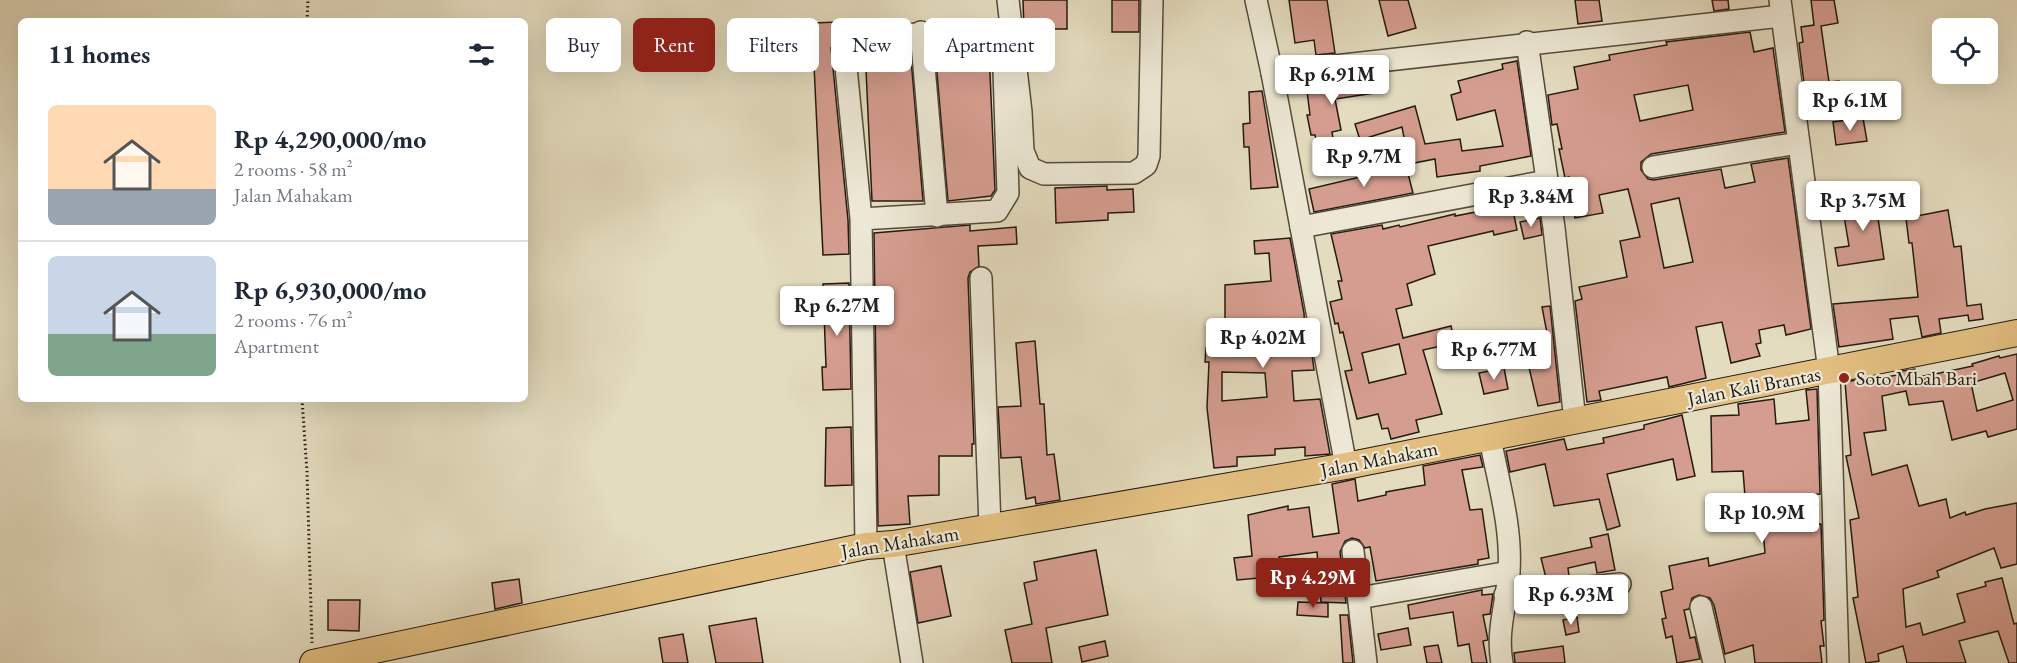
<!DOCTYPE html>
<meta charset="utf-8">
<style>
:root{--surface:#fff;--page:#f2f2f3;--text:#1f2937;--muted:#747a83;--line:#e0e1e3;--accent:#8f2418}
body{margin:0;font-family:"EB Garamond",serif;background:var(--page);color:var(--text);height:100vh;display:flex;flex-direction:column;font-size:22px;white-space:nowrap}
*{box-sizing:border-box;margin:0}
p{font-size:20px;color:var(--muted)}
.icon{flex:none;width:33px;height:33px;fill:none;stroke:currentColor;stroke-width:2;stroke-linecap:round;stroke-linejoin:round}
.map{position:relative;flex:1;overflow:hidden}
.panel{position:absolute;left:18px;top:18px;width:510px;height:384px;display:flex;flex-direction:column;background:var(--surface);border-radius:9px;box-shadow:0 6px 24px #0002}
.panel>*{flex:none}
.guide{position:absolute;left:546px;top:18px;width:570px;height:54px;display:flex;gap:12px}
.controls{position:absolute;left:1932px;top:18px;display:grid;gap:12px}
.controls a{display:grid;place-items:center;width:66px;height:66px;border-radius:9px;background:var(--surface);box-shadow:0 6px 24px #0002;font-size:30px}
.price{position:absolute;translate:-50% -51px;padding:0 14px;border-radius:6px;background:#fff;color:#222;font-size:20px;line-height:39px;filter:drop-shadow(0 2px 3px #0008)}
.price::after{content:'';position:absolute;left:50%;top:36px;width:18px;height:14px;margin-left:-9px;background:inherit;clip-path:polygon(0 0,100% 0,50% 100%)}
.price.current{background:var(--accent);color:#fff}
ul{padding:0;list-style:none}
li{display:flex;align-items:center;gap:18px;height:150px;padding:0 30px}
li+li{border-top:2px solid var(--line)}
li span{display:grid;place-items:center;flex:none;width:168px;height:120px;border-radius:9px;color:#555}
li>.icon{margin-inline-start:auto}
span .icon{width:72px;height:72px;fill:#fffc;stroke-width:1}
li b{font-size:26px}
h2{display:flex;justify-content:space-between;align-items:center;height:72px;padding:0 30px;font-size:26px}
.tag{padding:0 21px;border-radius:9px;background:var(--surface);box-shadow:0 6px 24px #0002;font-size:21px;line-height:54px}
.tag.current{background:var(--accent);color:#fff}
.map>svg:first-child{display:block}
</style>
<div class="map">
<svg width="2017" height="663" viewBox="0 0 2017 663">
<rect width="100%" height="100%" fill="#e4dcbf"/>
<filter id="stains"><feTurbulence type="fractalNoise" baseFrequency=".00333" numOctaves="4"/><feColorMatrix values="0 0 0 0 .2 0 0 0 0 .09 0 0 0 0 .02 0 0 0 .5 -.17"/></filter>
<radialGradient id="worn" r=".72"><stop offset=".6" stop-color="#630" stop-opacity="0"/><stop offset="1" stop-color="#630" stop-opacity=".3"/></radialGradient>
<g fill="#d59d8f" stroke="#251b11" stroke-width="1.5" fill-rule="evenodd">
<path d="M1023 0H1067V29H1024Z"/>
<rect x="1112" y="0" width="27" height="32"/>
<path d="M1289 0H1327L1335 53 1316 55 1314 40 1295 43Z"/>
<path d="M1379 0H1408L1416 28 1388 36Z"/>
<path d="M1575 0H1599L1602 21 1578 24Z"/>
<path d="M1712 0H1728L1729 9 1714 11Z"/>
<path d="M1811 0H1834L1838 23 1821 26 1829 82 1839 81 1842 102 1807 107 1799 43 1803 42 1801 27 1814 25Z"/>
<path d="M839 22V33L831 48 848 220 849 254 823 255 812 23Z"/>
<path d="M1750 32 1754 52 1773 48 1785 132 1651 154 1641 162V170L1648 179 1654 180 1721 169 1725 188 1755 182 1751 164 1788 158 1811 329 1786 335 1784 325 1759 330 1761 343 1756 344 1760 356 1731 363 1722 322 1696 327 1706 378 1669 387 1667 377 1599 391 1601 400 1587 402 1575 301 1582 299 1579 287 1627 277 1620 241 1640 237 1628 189 1599 195 1603 213 1575 218 1569 177 1565 178 1559 149H1562L1557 124 1552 125 1548 95 1578 89 1574 67 1610 60 1609 55 1667 45 1666 42ZM1688 85 1693 110 1640 121 1634 95ZM1679 198 1693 262 1664 268 1651 204Z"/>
<path d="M910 47 923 201H872L865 48Z"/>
<path d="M935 50H989L995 190 991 196 948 201Z"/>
<path d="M1517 61 1531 156 1480 166V171L1437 177 1435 159 1409 164 1402 127 1360 140 1355 124 1415 106 1425 144 1460 139 1462 151 1503 146 1495 110 1457 120 1451 95 1461 92 1458 81 1503 69 1502 64Z"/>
<path d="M1372 75 1374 93 1335 99 1341 130 1332 132 1335 150 1319 153 1315 135H1311L1307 115H1310L1306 83Z"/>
<path d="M1262 91 1278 187 1251 189 1249 147H1244L1243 124 1250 123 1249 92Z"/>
<path d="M1863 118 1867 141 1836 145 1833 122Z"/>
<path d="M1404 158 1413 193 1314 212 1309 189 1390 170 1388 162Z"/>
<path d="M1107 186V190L1133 189 1134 212 1108 213V220L1056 223 1055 188Z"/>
<path d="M1885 198 1887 217 1878 218 1884 259 1838 266 1835 248 1849 246 1842 204Z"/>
<path d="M1512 205 1517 230 1494 235 1493 231 1428 246 1435 274 1407 284 1412 305 1396 309 1403 338 1451 326 1455 343 1423 350 1442 414 1416 420 1419 432 1391 439 1388 428 1382 429 1378 414 1357 419 1345 371 1352 370 1343 332 1340 333 1338 323 1335 324 1330 302 1342 299 1338 281H1342L1331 234 1382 225 1383 229 1399 225 1400 227 1455 214V216ZM1399 344 1406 374 1369 383 1362 353Z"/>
<path d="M1948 210 1954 247 1961 246 1967 306 1981 304 1983 319 1969 321 1968 315 1939 319 1941 333 1922 337 1918 316 1890 319 1893 339 1839 347 1833 304 1918 297 1912 243H1909L1906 218Z"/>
<path d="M1540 218 1542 235 1524 239 1520 222Z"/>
<path d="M970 225V231L1016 227 1017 244 978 246 979 266 970 272 968 278 974 444H972V456H939V495L908 496 910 524 878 526 874 233Z"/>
<path d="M1290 238 1304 313 1306 355 1312 354 1314 370 1292 371 1294 401 1320 399 1330 454 1305 456V447L1275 449V455L1237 457V466L1214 468 1207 408 1209 362H1205L1206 348H1229L1230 321H1225V285L1271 281 1269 253 1255 254 1254 241ZM1222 372 1265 373 1267 397 1222 401Z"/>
<path d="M849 283 851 389 823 390 822 367H826L823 284Z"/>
<path d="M1550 306 1560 402 1538 406 1527 359 1522 360 1517 340 1547 333 1542 307Z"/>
<path d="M1035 341 1040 404H1044L1047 455 1054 454 1060 500 1036 504 1035 497 1026 499 1021 457 1001 458 998 407 1021 406 1016 343Z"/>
<path d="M2017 354V429L1988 437 1986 431 1952 440 1943 401 1909 405 1906 391 1882 396 1886 430 1864 433 1872 475 1907 465 1919 506 1946 499 1950 518 1965 512 1966 515 1985 509 2017 503V564L2001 568 1994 548 1937 571 1939 577 1903 589 1906 627 1920 623 1923 635 1965 622 1957 594 1986 586 1985 582 2002 578 2014 624 2017 623V663H2009L1998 631 1959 641 1966 663H1907L1903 646 1878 654 1879 661 1866 663 1853 598 1858 597 1850 520 1859 518 1846 456 1851 455 1845 382 1862 379V382L1902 374V371L1915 369 1917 377 1935 374 1973 366 1972 364 1999 356 2000 358ZM2005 373 2013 400 1977 411 1971 383Z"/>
<path d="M1504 368 1508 389 1484 394 1479 373Z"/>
<path d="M1817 389 1820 494 1807 495 1810 525 1821 524 1824 620 1821 621 1824 646H1820L1822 663H1755L1753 645 1725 654 1714 605 1710 598 1699 595 1692 598 1689 609 1684 610 1690 638 1695 637 1700 659 1677 663 1672 636 1666 638 1662 619 1666 618 1661 592 1673 589 1669 566 1708 558 1709 566 1765 553 1761 508 1746 509 1743 471 1712 472 1711 416 1739 415 1738 404 1774 399 1776 424 1809 420 1806 390Z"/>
<path d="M1682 415 1695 476 1677 480 1673 459 1607 474 1620 526 1607 530 1599 499 1554 506 1545 464 1510 472 1506 451 1564 439 1567 450 1604 443 1603 438 1644 429V425Z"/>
<path d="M851 427 852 485 825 486 826 428Z"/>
<path d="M1480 455 1483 467 1462 470 1470 510 1482 509 1489 558 1478 560V564L1376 581 1370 547 1365 548 1359 540 1352 538 1345 541 1340 552 1346 603 1321 602 1317 552 1279 557 1283 582 1260 585 1259 578 1237 580 1234 558 1252 556 1248 515 1288 506V510L1309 507 1313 537 1339 533 1332 484 1355 479 1358 501 1386 495V492L1425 485 1423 466Z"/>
<path d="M1608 534 1615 570 1597 573 1595 562 1568 568 1569 576 1546 578 1541 558 1592 547 1590 538Z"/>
<path d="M1096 550 1108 615 1046 628 1052 663H1012L1005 630 1032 624 1024 583 1037 580 1034 562Z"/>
<path d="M941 566 951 616 918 623 910 572Z"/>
<path d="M519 579 522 603 495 609 492 583Z"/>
<path d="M1482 590V595L1493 594 1490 614 1483 615 1488 640 1483 641 1487 663H1472L1469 644 1458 646 1453 612 1410 619 1408 605Z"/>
<path d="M328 600H360L359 631 328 630Z"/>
<path d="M1298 602 1328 603V617L1297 615Z"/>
<path d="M1340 615H1348L1353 663H1343Z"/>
<path d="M1577 617 1579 632 1566 635 1563 620Z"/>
<path d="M756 618 763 663H716L709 626Z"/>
<path d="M1408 628 1411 645 1381 650 1378 634Z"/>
<path d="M683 634 688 663H663L659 638Z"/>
<path d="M1105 641 1108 656 1082 662 1079 647Z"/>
<path d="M1438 645 1442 663H1427L1424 647Z"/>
<path d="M1563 646 1565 663H1515L1514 653Z"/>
</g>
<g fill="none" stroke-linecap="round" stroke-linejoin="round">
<defs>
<g id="minor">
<path d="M1008 0 1021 112 1023 151 1030 168 1044 174 1134 173 1146 165 1149 156 1152 0"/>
<path d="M1256 0 1272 73 1346 466"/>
<path d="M1780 0 1829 371 1838 663"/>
<path d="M921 32 937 216"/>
<path d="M1527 42 1554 228 1575 421"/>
<path d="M1272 73 1781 16"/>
<path d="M1653 167 1798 143"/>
<path d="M861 219 997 211 1008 193 1003 40 994 32 854 36 844 47 861 219 866 546"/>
<path d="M1301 227 1547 181"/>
<path d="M981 278 990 527"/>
<path d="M1490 438C1498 481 1512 527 1509 571 1507 603 1496 631 1502 663"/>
<path d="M893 544 912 663"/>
<path d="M1353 551 1366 663"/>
<path d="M1505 595 1620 584"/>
<path d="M1359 598 1509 572"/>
<path d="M1701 607 1714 663"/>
</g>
<path id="major" d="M313 663 866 546 893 544 1346 466 2017 333"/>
</defs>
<use href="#minor" stroke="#554b3c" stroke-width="24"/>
<use href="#major" stroke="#251b11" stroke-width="28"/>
<g stroke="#251b11" stroke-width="3" stroke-dasharray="1.5 3" stroke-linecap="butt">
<path d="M307 21 308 0"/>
<path d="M302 399 307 472 312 643"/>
</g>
<use href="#minor" stroke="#ede8d5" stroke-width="21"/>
<use href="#major" stroke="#e2be80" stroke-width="26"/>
</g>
<circle fill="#8f2418" stroke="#ede8d5" stroke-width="2" cx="1844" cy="378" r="6"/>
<g text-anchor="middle" stroke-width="4.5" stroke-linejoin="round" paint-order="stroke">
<g font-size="20" fill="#251b11" stroke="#ede8d5" text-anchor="start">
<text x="1856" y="385">Soto Mbah Bari</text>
</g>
<g font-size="20" fill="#251b11" stroke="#ede8d5">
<text transform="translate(1754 386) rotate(-11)" y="7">Jalan Kali Brantas</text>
<text transform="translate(1379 459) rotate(-11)" y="7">Jalan Mahakam</text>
<text transform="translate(900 542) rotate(-9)" y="7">Jalan Mahakam</text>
</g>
</g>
<rect width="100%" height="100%" filter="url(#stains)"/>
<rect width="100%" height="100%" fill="url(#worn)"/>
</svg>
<div class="controls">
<a><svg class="icon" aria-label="locate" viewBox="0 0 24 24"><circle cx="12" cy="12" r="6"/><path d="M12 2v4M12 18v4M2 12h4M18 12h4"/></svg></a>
</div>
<b class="price" style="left:1332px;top:106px">Rp 6.91M</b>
<b class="price" style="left:1850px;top:132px">Rp 6.1M</b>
<b class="price" style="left:1364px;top:188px">Rp 9.7M</b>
<b class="price" style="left:1531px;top:228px">Rp 3.84M</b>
<b class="price" style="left:1863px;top:232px">Rp 3.75M</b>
<b class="price" style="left:837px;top:337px">Rp 6.27M</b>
<b class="price" style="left:1263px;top:369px">Rp 4.02M</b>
<b class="price" style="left:1494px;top:381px">Rp 6.77M</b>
<b class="price" style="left:1762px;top:544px">Rp 10.9M</b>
<b class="price current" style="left:1313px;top:609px">Rp 4.29M</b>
<b class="price" style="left:1571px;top:626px">Rp 6.93M</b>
<div class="guide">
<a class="tag">Buy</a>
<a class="tag current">Rent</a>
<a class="tag">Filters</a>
<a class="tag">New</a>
<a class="tag">Apartment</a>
</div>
<section class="panel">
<h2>11 homes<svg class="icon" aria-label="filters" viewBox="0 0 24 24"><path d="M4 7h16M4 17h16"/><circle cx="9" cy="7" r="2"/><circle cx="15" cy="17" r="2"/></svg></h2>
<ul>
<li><span style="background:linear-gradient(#ffd9b3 70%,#9aa5b1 0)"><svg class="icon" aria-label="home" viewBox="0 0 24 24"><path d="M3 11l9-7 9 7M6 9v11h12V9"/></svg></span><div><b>Rp 4,290,000/mo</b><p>2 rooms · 58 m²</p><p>Jalan Mahakam</p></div></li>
<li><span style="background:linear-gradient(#c9d6e8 65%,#7fa58c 0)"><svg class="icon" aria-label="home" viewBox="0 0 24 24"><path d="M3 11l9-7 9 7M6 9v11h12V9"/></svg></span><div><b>Rp 6,930,000/mo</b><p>2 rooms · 76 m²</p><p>Apartment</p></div></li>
</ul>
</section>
</div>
